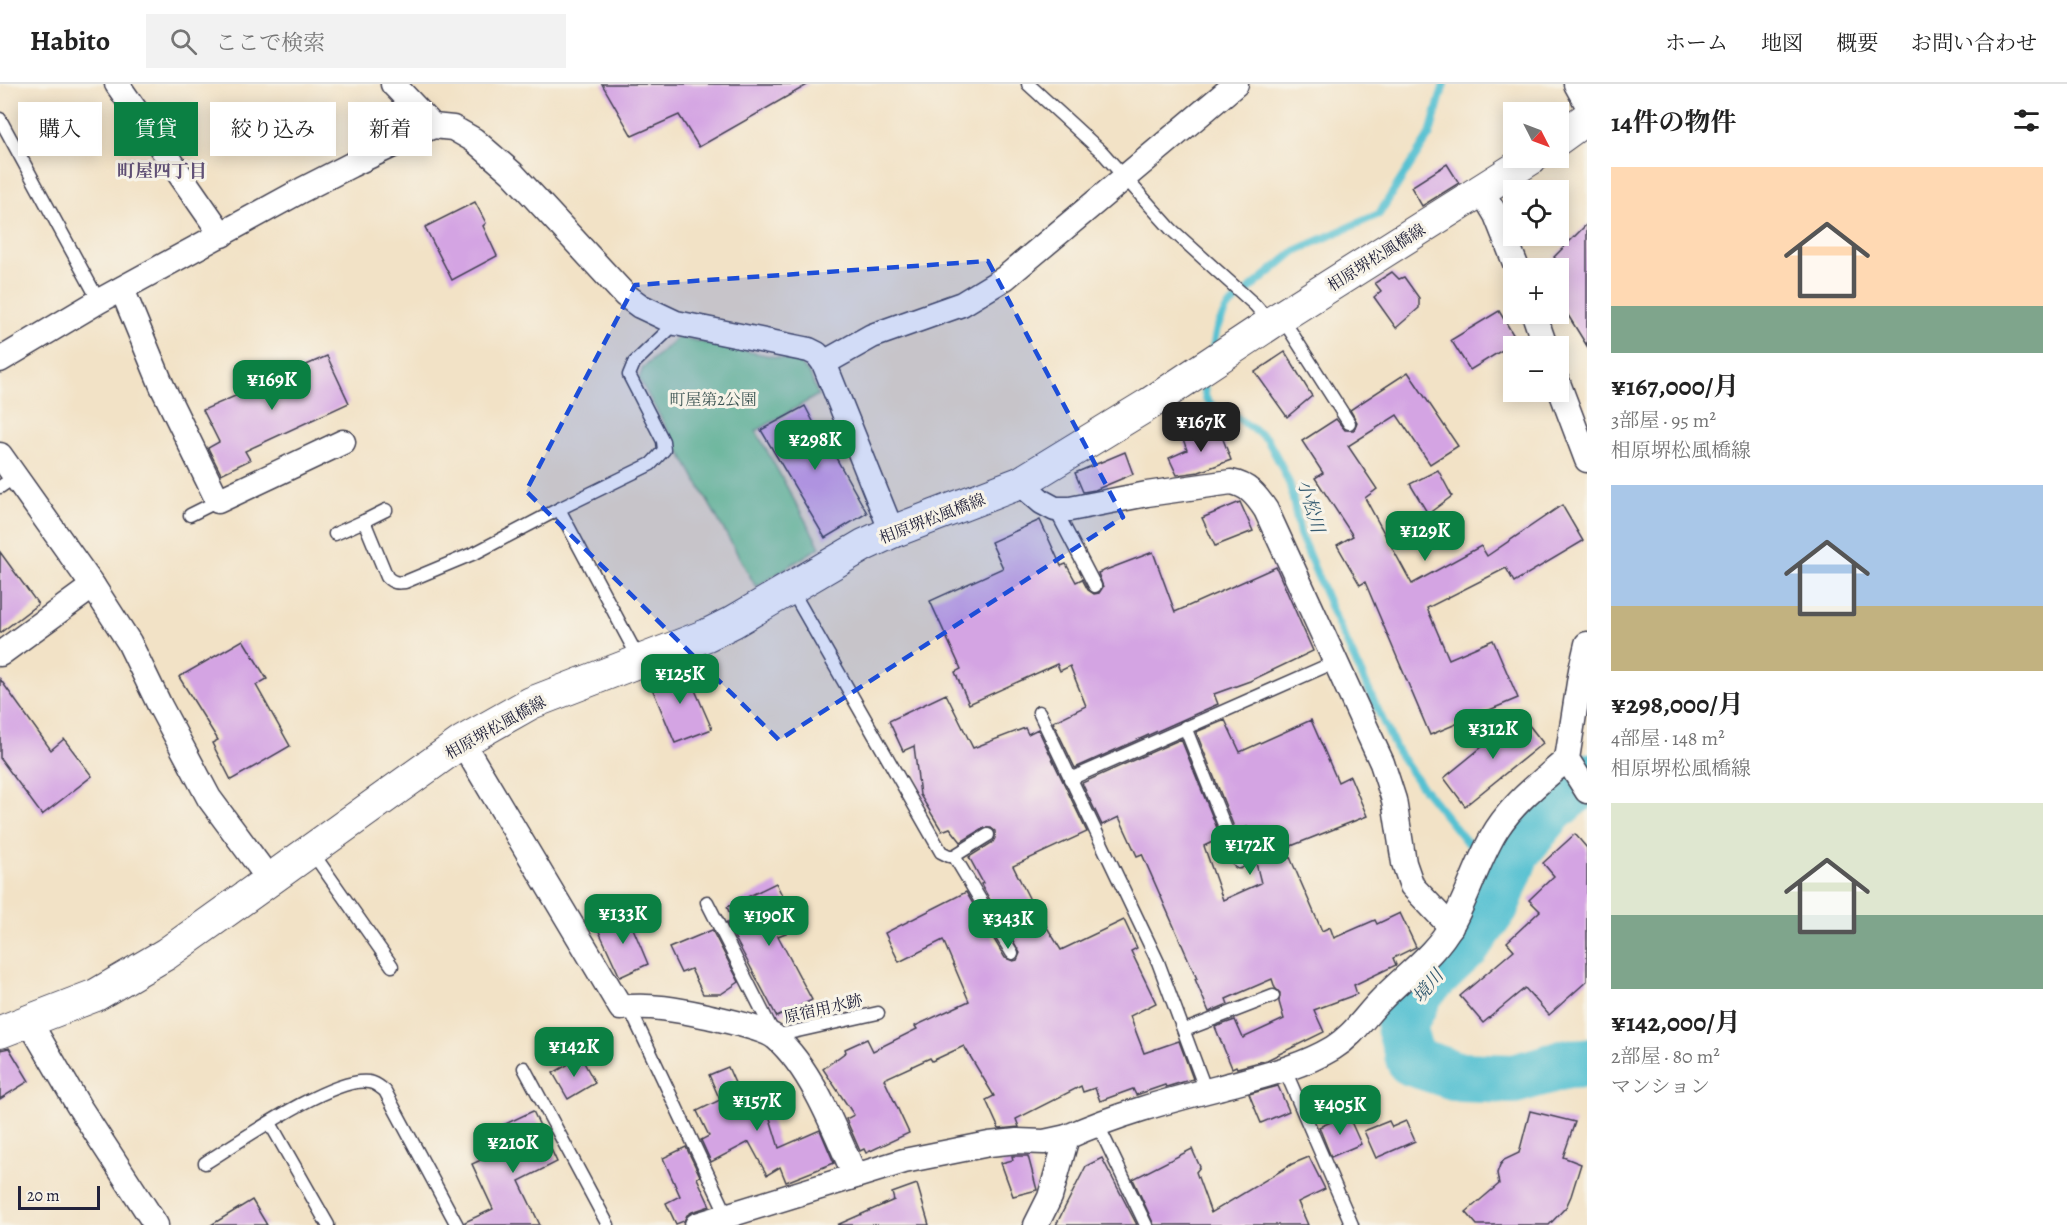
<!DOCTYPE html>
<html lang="ja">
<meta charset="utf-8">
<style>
:root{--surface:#fff;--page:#f2f2f2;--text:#222;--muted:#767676;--line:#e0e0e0;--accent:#0b8043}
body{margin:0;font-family:Alegreya,"Noto Serif JP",serif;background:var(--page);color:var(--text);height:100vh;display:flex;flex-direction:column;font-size:22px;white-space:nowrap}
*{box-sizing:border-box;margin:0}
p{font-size:20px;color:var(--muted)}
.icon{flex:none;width:33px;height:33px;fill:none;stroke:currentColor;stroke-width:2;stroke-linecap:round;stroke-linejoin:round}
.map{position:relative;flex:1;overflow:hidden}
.drawer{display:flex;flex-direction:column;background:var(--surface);width:480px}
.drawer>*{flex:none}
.guide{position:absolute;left:18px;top:18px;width:570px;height:54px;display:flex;gap:12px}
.needle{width:39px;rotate:132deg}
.tools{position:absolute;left:1503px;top:18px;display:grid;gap:12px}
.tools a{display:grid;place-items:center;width:66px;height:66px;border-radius:0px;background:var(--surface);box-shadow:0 3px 15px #0003;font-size:30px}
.scale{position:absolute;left:18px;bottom:15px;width:82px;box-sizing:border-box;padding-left:6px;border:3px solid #22223b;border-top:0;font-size:16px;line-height:21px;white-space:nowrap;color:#22223b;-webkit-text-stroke:4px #f7f3e8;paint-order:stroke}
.price{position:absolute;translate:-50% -51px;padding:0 14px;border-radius:12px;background:var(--accent);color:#fff;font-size:20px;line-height:39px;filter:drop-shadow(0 2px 3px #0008)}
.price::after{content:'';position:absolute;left:50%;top:36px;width:18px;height:14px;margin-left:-9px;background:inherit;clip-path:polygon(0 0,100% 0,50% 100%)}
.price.active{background:#222;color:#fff}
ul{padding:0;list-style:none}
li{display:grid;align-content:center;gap:12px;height:318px;padding:0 24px}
li span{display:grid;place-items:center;height:186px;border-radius:0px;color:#555}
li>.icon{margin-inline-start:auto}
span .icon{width:108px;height:108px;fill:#fffc;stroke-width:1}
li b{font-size:26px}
h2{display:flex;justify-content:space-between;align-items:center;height:72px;padding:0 24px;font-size:26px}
.chip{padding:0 21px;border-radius:0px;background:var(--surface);box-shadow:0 3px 15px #0003;font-size:21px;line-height:54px}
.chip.active{background:var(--accent);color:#fff}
header{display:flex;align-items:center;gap:36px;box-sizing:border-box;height:84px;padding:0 30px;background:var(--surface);border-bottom:2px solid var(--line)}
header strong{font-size:28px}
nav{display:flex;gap:33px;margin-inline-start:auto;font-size:21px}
.search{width:420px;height:54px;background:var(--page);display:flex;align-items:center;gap:15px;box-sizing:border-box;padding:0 21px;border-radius:0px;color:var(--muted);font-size:22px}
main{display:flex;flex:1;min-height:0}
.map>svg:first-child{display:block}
</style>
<header>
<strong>Habito</strong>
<div class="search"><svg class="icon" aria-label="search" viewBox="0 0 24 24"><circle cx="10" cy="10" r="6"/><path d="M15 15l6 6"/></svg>ここで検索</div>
<nav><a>ホーム</a><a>地図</a><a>概要</a><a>お問い合わせ</a></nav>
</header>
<main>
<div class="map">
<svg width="1587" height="1141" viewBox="0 0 1587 1141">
<rect width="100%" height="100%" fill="#f7f3e8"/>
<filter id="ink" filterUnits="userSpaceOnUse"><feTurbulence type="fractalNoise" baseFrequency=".0167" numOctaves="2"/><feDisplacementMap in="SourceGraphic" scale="12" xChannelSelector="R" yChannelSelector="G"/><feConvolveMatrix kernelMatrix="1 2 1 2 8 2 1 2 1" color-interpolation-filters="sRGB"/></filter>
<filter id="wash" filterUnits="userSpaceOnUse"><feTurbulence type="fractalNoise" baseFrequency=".008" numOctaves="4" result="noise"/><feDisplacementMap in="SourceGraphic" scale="24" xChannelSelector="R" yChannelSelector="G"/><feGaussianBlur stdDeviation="1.35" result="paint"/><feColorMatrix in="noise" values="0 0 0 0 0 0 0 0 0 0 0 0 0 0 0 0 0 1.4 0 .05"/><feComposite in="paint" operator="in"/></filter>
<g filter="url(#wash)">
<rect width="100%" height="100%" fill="#f2e2c6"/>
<path fill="#83d291" stroke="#527a66" stroke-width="1.5" d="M678 253 799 278 810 291 818 311 756 347 820 463 756 503 639 295 643 284Z"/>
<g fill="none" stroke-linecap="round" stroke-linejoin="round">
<g stroke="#56c1d2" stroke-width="8">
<path d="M1212 268 1217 244 1227 224 1295 167 1379 130 1430 50 1444 0"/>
<path d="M1207 293 1204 304 1206 315 1214 323 1236 333 1267 355 1280 379 1290 401 1300 450 1333 529 1397 667 1419 699 1465 756 1506 792"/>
</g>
<path stroke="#56c1d2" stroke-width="50" d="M1587 694 1551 725 1516 767 1495 821 1466 862 1421 905 1401 943 1411 977 1460 993 1514 995 1566 980 1587 979"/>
</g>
<g id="blocks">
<g fill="#d4a4e3">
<path d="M602 0H809L699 63 679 31 632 52Z"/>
<path d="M1447 80 1459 99 1422 122 1411 103Z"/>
<path d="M475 118 486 139 483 142 497 172 452 196 425 143Z"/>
<path d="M1587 140V262L1558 215V178L1554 173Z"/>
<path d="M1392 188 1399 195 1404 193 1419 214V224L1396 244 1374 213 1381 207 1375 199Z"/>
<path d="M1499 227 1517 257 1470 286 1451 256Z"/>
<path d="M1285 268 1312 312 1287 333 1255 288Z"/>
<path d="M327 272 349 319 245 367 250 376 221 390 208 364 219 358 203 326Z"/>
<path d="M1408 288 1458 362 1430 380 1397 331 1348 362 1377 405 1365 414 1412 500 1481 462 1487 472 1562 421 1583 457 1514 498 1506 484 1427 524 1449 575 1493 556 1518 614 1430 651 1365 498 1360 501 1337 461 1353 452 1315 394 1323 389 1302 357 1336 335 1345 346H1354L1357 338 1350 326Z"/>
<path d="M805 322 816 343 818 342 867 429 825 454 761 346Z"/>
<path d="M1218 342 1231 376 1199 388 1177 391 1169 374 1187 366 1183 355Z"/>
<path d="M1125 368 1133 390 1095 406 1083 408 1075 389Z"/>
<path d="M1438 386 1452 412 1428 430 1410 400Z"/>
<path d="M1240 418 1253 447 1215 462 1202 434Z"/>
<path d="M1040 436 1061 482 1066 480 1076 498 1082 495 1088 506 1094 510 1099 509 1103 503 1098 489 1153 468 1175 528 1276 483 1313 567 1250 597 1214 610 1218 620 1075 684 1053 638 1086 622 1070 582 1060 587 1057 580 969 620 955 588 961 585 930 517 1003 484 991 458Z"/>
<path d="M0 468 38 520 0 549Z"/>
<path d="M243 556 267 595 256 601 290 662 231 696 212 659 218 656 179 593Z"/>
<path d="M685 583 712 645 675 659 649 597Z"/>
<path d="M0 595 51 666 64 655 92 692 42 731 0 674Z"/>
<path d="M946 610 973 664 1025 644 1028 650 1038 645 1087 748 1013 782 1030 816 1061 866 1124 836 1137 864 1131 867 1156 919 1130 932 1144 969 1179 957 1193 995 1166 1003 1165 1001 1136 1011 1133 1005 1100 1017 1095 1004 1083 1008 1081 1002 1016 1035 1019 1043 999 1045 986 1016 994 1012 964 962 932 977 930 974 884 995 909 1049 866 1069 864 1065 860 1067 846 1035 854 1031 823 985 846 968 845 965 867 955 873 967 917 945 915 942 969 917 943 856 899 878 885 849 966 808 1005 874 1013 877 1017 876 1020 869 981 800 983 799 969 773 993 758 995 754V747L991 744H984L961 758 950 744 942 747 920 711 914 662 903 667 889 637Z"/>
<path d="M1521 631 1543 659 1465 722 1444 694Z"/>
<path d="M1225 636 1240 668 1311 636 1338 698 1350 692 1367 732 1286 764 1322 847 1330 843 1334 854 1375 836 1377 840 1400 829 1416 863 1393 874 1396 881 1354 901 1357 910 1314 926 1324 948 1267 976 1237 984 1236 982 1232 984 1215 943 1235 936 1243 954 1284 935 1279 918 1280 909 1275 904 1272 895 1226 915 1228 920 1209 928 1195 895H1197L1142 770 1137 772 1119 733 1102 741 1082 699 1181 655 1221 754 1204 762 1223 816 1261 799 1247 743 1236 748 1196 648Z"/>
<path d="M1575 750 1587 764V897L1549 931 1525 904 1483 939 1460 912 1514 866 1507 858 1540 827 1529 816 1554 792 1543 779Z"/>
<path d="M776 799 798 844 778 852 812 916 777 933 727 839 733 837 727 823Z"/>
<path d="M627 830 648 880 620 893 597 843Z"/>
<path d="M712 846 739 898 721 910H703L691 885 681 889 669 864Z"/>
<path d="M9 964 29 997 0 1015V966Z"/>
<path d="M581 973 595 999 568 1015 553 989Z"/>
<path d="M728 983 742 1015 762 1008 779 1064 820 1046 834 1079 786 1098 780 1083 767 1091 749 1058 711 1078 701 1056 709 1052 697 1027 720 1016 709 991Z"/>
<path d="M1278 1002 1289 1027 1261 1039 1249 1010Z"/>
<path d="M533 1027 557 1078 519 1097 540 1141H465V1138L493 1125 472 1080 511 1062 501 1042Z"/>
<path d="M1530 1027 1575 1038 1563 1073 1581 1080 1571 1112 1566 1123 1549 1141H1477L1466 1128 1499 1100 1497 1089 1500 1081 1504 1076 1519 1069Z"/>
<path d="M1348 1031 1361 1060 1331 1073 1319 1043Z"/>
<path d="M1389 1037 1392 1043 1406 1037 1415 1057 1376 1074 1364 1047Z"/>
<path d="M686 1063 700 1092 697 1094 710 1122 692 1128 687 1131 684 1137 676 1140 666 1119 680 1112 663 1074Z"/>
<path d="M1192 1065 1200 1083 1196 1088 1211 1129 1292 1080 1309 1073 1325 1105 1298 1118 1308 1141H1154L1133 1095Z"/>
<path d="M1012 1072H1028L1037 1106 1013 1112 1001 1079 1013 1076Z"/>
<path d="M1102 1074 1137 1141H1056L1086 1082Z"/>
<path d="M917 1100 929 1141H837L894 1116 892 1109Z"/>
<path d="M252 1116 267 1141H211Z"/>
</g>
</g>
</g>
<g filter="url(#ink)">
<use href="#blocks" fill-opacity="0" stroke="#413f50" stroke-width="1.5"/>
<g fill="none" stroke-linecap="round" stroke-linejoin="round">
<defs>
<g id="service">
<path d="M1028 0 1102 68 1171 145 1255 221 1270 238"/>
<path d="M0 35 99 217"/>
<path d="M1282 234 1349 339"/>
<path d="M0 403 16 392"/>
<path d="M1055 425 1095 502"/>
<path d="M190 431 218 417"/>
<path d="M364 437 386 426"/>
<path d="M335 450 364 437 387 493C393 499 397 499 405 498L477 468 559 425"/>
<path d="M791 505 941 768 949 772H954L1012 869"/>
<path d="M639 575 559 425 651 380 664 366 663 357 629 291 634 279 676 239"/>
<path d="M1039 628 1158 878 1206 1007"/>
<path d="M1185 643 1239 778"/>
<path d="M1070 695 1335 578"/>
<path d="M312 768 392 882"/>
<path d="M954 772 988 751"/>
<path d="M707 818 775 952 878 929"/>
<path d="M629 923 728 1133"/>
<path d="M1185 946 1273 912"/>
<path d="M524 984 608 1141"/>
<path d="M1285 986 1352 1141"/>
<path d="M270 1039 328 1141"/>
<path d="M1097 1039 1146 1141"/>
<path d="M205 1079C239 1058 333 992 369 998 376 999 380 1003 385 1007L457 1141"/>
</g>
<g id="minor">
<path d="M117 0 222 151"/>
<path d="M393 0 433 42 453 44 474 56 512 89 625 211 640 222 676 239 809 266 817 270 824 279 892 448"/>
<path d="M1576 0 1587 20"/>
<path d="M1481 106 1496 131 1517 184"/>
<path d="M122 205 162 302 218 417 343 358"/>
<path d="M1534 230 1545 262"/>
<path d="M0 276 99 217 302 106 351 81 433 42"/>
<path d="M824 279 872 252 962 220 1005 194 1236 0"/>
<path d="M1558 299 1587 376"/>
<path d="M0 371 93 502 129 558 160 622 209 714 269 795"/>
<path d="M1020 399 1042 418 1055 425H1070L1147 410 1231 398C1248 401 1256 411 1266 426L1382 679 1394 716 1404 779 1412 802 1451 843"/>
<path d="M1587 560 1581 586 1567 675 1587 707"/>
<path d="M0 570 93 502"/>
<path d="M462 658 621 924C649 920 679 926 707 932 722 936 765 944 776 954 812 985 836 1049 855 1092"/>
<path d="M29 937 78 1021 156 1141"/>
<path d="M697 1141 904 1077 989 1060 1017 1057 1044 1058 1067 1053"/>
<path d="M1036 1141 1050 1113 1067 1053C1115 1031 1167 1017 1218 1004 1257 993 1298 985 1333 964 1354 951 1365 932 1381 916 1405 891 1436 870 1452 840 1469 810 1478 775 1497 745 1515 717 1542 697 1567 675"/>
</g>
<g id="tertiary">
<path d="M1558 55 1587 34"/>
<path d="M0 948 96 911 166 870 462 658 531 619 707 551 733 538 864 461 892 448 1020 399 1149 320 1271 239 1532 74"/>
</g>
</defs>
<use href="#service" stroke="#413f50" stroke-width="15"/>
<use href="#minor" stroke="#413f50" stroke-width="27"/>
<use href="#tertiary" stroke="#413f50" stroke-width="34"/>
<use href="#service" stroke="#fff" stroke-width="12"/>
<use href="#minor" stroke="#fff" stroke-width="24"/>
<use href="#tertiary" stroke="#fff" stroke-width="32"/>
</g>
</g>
<path fill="#1d4ed8" fill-opacity="0.2" stroke="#1d4ed8" stroke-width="4.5" stroke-dasharray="12 8" stroke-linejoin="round" d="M988 177 1123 433 779 656 526 407 635 201Z"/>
<g text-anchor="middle" stroke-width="6" stroke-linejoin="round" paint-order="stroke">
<g font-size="16" fill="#22223b" stroke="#f7f3e8">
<text transform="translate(1376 173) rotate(-32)" y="6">相原堺松風橋線</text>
<text transform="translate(932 434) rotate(-21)" y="6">相原堺松風橋線</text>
<text transform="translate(495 643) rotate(-29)" y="6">相原堺松風橋線</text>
<text transform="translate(823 924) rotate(-13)" y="6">原宿用水跡</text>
</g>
<g font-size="16" fill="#3f5755" stroke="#f7f3e8">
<text x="713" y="321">町屋第2公園</text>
</g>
<g font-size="18" font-weight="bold" fill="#605076" stroke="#f7f3e8">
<text x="162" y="93">町屋四丁目</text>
</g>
<g font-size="18" font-style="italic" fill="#345a70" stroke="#f7f3e8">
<text transform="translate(1311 422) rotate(74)" y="6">小松川</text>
<text transform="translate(1428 902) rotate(-50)" y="6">境川</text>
</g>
</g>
</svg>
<div class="tools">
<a><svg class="needle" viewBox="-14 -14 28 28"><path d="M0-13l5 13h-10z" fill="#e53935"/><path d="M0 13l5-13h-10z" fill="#767676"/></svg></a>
<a><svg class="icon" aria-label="locate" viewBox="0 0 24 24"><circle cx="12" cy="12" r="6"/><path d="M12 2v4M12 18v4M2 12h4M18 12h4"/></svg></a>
<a>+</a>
<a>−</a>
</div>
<div class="scale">20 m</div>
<b class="price" style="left:272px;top:327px">¥169K</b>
<b class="price active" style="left:1201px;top:369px">¥167K</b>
<b class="price" style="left:815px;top:387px">¥298K</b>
<b class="price" style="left:1425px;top:478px">¥129K</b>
<b class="price" style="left:680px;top:621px">¥125K</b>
<b class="price" style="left:1493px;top:676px">¥312K</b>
<b class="price" style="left:1250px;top:792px">¥172K</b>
<b class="price" style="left:623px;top:861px">¥133K</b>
<b class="price" style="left:769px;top:863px">¥190K</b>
<b class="price" style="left:1008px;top:866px">¥343K</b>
<b class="price" style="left:574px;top:994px">¥142K</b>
<b class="price" style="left:757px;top:1048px">¥157K</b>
<b class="price" style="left:1340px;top:1052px">¥405K</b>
<b class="price" style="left:513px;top:1090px">¥210K</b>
<div class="guide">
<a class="chip">購入</a>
<a class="chip active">賃貸</a>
<a class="chip">絞り込み</a>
<a class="chip">新着</a>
</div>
</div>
<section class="drawer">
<h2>14件の物件<svg class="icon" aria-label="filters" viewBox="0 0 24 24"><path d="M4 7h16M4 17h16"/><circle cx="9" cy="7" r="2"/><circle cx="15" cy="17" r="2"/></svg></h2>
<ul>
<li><span style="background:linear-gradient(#ffd9b3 75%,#7fa58c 0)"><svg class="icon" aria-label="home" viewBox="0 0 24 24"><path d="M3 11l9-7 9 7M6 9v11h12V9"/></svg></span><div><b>¥167,000/月</b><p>3部屋 · 95 m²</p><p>相原堺松風橋線</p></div></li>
<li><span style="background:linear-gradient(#a9c7e8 65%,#c2b280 0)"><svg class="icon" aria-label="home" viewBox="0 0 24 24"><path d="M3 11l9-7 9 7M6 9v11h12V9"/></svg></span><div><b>¥298,000/月</b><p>4部屋 · 148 m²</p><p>相原堺松風橋線</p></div></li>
<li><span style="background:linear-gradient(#dfe7d0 60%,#7fa58c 0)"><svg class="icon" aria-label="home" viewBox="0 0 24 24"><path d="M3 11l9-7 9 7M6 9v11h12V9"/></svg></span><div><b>¥142,000/月</b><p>2部屋 · 80 m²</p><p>マンション</p></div></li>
</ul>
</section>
</main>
